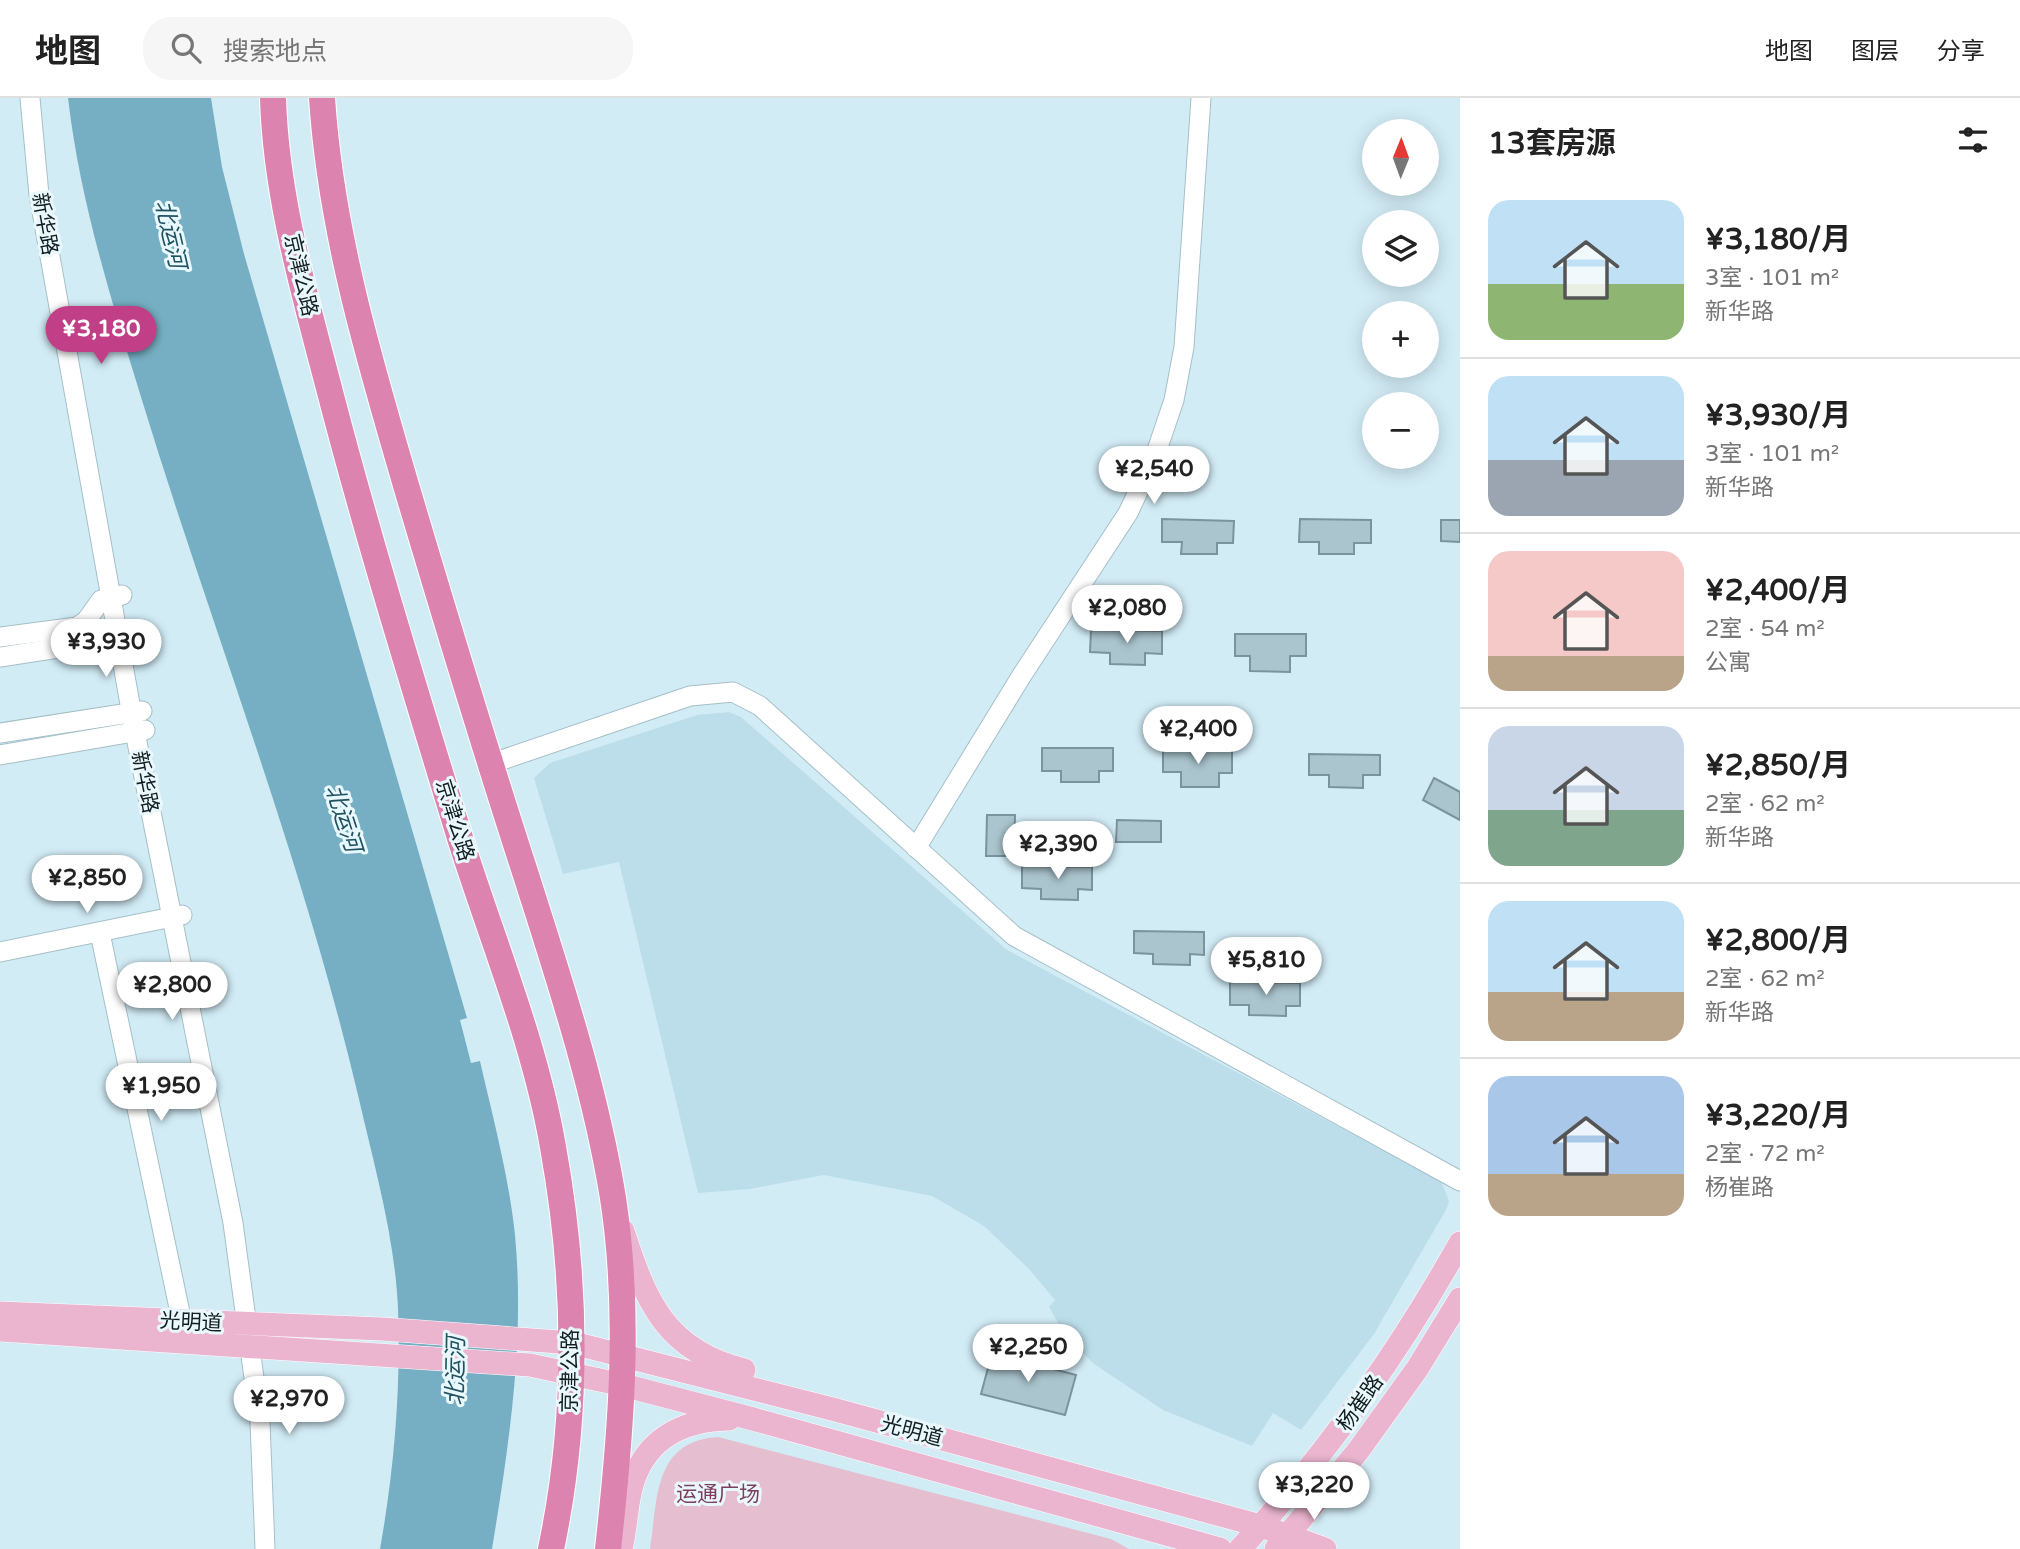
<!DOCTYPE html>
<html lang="zh">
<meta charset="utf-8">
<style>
:root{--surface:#fff;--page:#f6f6f6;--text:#222;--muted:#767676;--line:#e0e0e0;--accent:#c13f87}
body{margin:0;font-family:"Varela Round","Noto Sans SC",sans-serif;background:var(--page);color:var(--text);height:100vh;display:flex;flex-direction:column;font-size:26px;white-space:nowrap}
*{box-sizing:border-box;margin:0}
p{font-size:23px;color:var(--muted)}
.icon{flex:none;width:38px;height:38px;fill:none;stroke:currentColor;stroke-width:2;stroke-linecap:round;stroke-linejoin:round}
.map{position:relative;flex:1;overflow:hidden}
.drawer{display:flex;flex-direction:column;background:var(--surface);width:560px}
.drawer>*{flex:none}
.needle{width:46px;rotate:1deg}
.buttons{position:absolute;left:1362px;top:21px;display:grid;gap:14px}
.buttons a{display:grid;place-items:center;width:77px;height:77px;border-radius:50%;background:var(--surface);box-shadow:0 4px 18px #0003;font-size:35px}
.price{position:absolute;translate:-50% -60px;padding:0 16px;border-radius:24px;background:#fff;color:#222;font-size:23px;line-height:46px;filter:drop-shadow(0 2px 4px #0008)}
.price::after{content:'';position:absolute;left:50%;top:42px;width:21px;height:16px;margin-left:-10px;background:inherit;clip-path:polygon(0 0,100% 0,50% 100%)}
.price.active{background:var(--accent);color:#fff}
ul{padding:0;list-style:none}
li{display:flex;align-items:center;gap:21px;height:175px;padding:0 28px}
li+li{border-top:2px solid var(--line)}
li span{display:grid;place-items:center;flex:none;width:196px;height:140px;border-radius:21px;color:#555}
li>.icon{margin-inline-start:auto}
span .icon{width:84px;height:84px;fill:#fffc;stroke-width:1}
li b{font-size:30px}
h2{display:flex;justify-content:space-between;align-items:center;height:84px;padding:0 28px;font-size:30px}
header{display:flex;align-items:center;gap:42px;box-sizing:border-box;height:98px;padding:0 35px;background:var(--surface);border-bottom:2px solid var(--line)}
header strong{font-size:33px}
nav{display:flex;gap:38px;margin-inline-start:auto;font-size:24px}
.search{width:490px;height:63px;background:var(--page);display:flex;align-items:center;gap:18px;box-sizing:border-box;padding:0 24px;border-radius:28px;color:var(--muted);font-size:26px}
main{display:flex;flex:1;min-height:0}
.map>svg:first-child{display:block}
</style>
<header>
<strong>地图</strong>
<div class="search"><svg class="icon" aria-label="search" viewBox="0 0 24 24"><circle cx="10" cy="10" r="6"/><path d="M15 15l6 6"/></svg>搜索地点</div>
<nav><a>地图</a><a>图层</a><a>分享</a></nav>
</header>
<main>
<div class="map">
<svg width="1460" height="1451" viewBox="0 0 1460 1451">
<rect width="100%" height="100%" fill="#d2ecf6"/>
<path fill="#bcdeeb" d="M729 614 741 619 1007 852 1441 1083 1449 1103 1447 1110 1374 1236 1301 1332 1273 1315 1252 1348 1163 1312 1094 1266 1065 1237 1049 1209 1055 1202 1030 1172 984 1128 932 1098 824 1077 750 1091 698 1095 619 764 563 776 534 680 550 665 697 617Z"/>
<path fill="#e5becf" d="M718 1339 1111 1441 1129 1451H650C658 1401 653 1343 718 1339Z"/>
<path fill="#76afc3" d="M68 0H211L222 69 244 156 467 920 460 922 471 965 480 963C493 1020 509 1079 515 1137 525 1243 509 1347 492 1451H380C394 1373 401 1290 398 1211 395 1139 374 1067 358 997 302 760 212 532 141 299 111 201 80 103 68 0Z"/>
<g fill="#abc5ce" stroke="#7b939c" stroke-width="2">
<path d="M1162 421 1234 423 1233 445H1217V456H1181L1182 444H1162Z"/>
<path d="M1300 421 1371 422V445H1354V456H1319V444H1299Z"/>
<path d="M1441 422H1460V444L1441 443Z"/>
<path d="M1091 532 1162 533V556L1145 555V567L1110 566V555L1090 554Z"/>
<path d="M1235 536H1306V558H1290V574L1250 573V558H1235Z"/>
<path d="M1042 650H1113V673H1099V684H1061V673H1042Z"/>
<path d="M1163 652 1232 653V675H1219V689H1181V674H1163Z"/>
<path d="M1309 656 1380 657V677H1363V690L1329 689V677H1309Z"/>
<path d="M1434 680 1460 694V722L1423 702Z"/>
<path d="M987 717H1015L1014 758H986Z"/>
<path d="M1117 722 1161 723V744H1116Z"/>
<path d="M1022 768 1092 769V792L1078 791V802L1041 801V791L1022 790Z"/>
<path d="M1134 833 1204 834V857L1190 856V867L1153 866V856L1134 855Z"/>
<path d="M1230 884 1300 885V908H1286V918L1249 917V907H1230Z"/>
<path d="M992 1255 1076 1277 1065 1317 981 1296Z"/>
</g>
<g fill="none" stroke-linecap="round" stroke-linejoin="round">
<defs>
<g id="minor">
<path d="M30 0 39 97 135 634 233 1125 260 1324 265 1451"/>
<path d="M0 539 77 529 86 523 101 502 122 497"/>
<path d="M0 559 129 539"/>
<path d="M0 635 142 613"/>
<path d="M0 657 145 632"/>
<path d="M490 666 690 598 733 594 760 608 1014 838 1460 1083"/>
<path d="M916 750 1022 577 1128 415 1155 358 1174 302 1184 249 1201 0"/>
<path d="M100 835 182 1224"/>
<path d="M0 854 182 817"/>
</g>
<g id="major">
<path d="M623 1133C646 1204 666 1253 744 1272"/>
<path d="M0 1215 382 1231 573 1245 836 1312 1261 1428 1325 1451"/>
<path d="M0 1232 530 1267 623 1287 753 1321 1220 1451"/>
<path d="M621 1451C626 1431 626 1411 631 1391 643 1342 681 1322 729 1321"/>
<path d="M1240 1451C1326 1357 1398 1256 1460 1145"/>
<path d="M1276 1451 1358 1353 1417 1271 1460 1201"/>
</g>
<g id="highway">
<path d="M273 0C276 100 305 198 330 294 369 444 415 592 460 740 492 842 535 944 553 1049 577 1182 579 1318 551 1451"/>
<path d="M322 0C331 136 370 264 408 394 446 522 484 648 525 774 559 881 595 989 613 1100 631 1217 621 1334 608 1451"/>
</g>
</defs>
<use href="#minor" stroke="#a5bfc8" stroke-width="21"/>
<use href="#major" stroke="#fff" stroke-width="24"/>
<use href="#highway" stroke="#fff" stroke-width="28"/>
<use href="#minor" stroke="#fff" stroke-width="19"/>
<use href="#major" stroke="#ebb5cf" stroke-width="23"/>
<use href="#highway" stroke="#dd83af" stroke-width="26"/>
</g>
<g text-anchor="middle" stroke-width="6" stroke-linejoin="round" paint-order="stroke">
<g font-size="21" fill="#141e22" stroke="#e8f8fd">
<text transform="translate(45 126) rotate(80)" y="7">新华路</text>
<text transform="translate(301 177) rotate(77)" y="7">京津公路</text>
<text transform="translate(145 684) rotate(79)" y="7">新华路</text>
<text transform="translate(455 722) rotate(73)" y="7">京津公路</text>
<text transform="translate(191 1224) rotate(3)" y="7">光明道</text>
<text transform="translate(570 1273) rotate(-89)" y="7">京津公路</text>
<text transform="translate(1360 1305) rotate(-55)" y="7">杨崔路</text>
<text transform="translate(912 1333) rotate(15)" y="7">光明道</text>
</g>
<g font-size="21" fill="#7d3e5d" stroke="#e8f8fd">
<text x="718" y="1403">运通广场</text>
</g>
<g font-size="23" font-style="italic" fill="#215261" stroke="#e8f8fd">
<text transform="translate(171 136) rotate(77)" y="8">北运河</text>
<text transform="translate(344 720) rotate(72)" y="8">北运河</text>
<text transform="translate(455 1273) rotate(-89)" y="8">北运河</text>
</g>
</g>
</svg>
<div class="buttons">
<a><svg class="needle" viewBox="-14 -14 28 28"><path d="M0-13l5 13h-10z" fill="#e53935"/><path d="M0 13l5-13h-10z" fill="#767676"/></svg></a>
<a><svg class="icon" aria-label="layers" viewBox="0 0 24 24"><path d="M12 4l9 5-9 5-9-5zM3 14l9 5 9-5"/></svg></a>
<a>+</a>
<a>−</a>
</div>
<b class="price active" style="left:101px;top:268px">¥3,180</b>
<b class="price" style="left:1154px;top:408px">¥2,540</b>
<b class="price" style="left:1127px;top:547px">¥2,080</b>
<b class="price" style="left:106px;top:581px">¥3,930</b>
<b class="price" style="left:1198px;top:668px">¥2,400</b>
<b class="price" style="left:1058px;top:783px">¥2,390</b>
<b class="price" style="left:87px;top:817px">¥2,850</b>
<b class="price" style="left:1266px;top:899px">¥5,810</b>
<b class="price" style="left:172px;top:924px">¥2,800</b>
<b class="price" style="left:161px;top:1025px">¥1,950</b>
<b class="price" style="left:1028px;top:1286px">¥2,250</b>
<b class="price" style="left:289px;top:1338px">¥2,970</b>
<b class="price" style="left:1314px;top:1424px">¥3,220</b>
</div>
<section class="drawer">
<h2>13套房源<svg class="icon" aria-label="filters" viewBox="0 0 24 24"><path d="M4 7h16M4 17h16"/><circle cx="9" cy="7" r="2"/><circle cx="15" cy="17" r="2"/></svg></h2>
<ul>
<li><span style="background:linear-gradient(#bfe0f5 60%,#8fb573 0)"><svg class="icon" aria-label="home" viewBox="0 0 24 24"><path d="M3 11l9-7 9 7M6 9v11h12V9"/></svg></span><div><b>¥3,180/月</b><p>3室 · 101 m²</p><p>新华路</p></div></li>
<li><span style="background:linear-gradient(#bfe0f5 60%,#9aa5b1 0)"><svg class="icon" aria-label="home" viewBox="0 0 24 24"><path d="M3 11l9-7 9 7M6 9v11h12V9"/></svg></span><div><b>¥3,930/月</b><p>3室 · 101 m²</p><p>新华路</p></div></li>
<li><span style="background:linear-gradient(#f6c9c9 75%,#b9a48a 0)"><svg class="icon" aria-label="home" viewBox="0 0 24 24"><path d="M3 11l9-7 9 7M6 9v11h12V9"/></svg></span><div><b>¥2,400/月</b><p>2室 · 54 m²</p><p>公寓</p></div></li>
<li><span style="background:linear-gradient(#c9d6e8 60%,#7fa58c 0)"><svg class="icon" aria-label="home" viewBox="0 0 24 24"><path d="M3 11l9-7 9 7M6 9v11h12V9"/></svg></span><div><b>¥2,850/月</b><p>2室 · 62 m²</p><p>新华路</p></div></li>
<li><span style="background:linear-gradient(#bfe0f5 65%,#b9a48a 0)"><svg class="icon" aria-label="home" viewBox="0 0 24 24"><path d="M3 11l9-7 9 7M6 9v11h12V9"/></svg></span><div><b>¥2,800/月</b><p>2室 · 62 m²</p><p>新华路</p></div></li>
<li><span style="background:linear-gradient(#a9c7e8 70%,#b9a48a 0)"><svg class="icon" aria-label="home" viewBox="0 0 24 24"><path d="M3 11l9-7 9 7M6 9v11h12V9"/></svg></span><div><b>¥3,220/月</b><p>2室 · 72 m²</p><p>杨崔路</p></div></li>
</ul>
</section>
</main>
